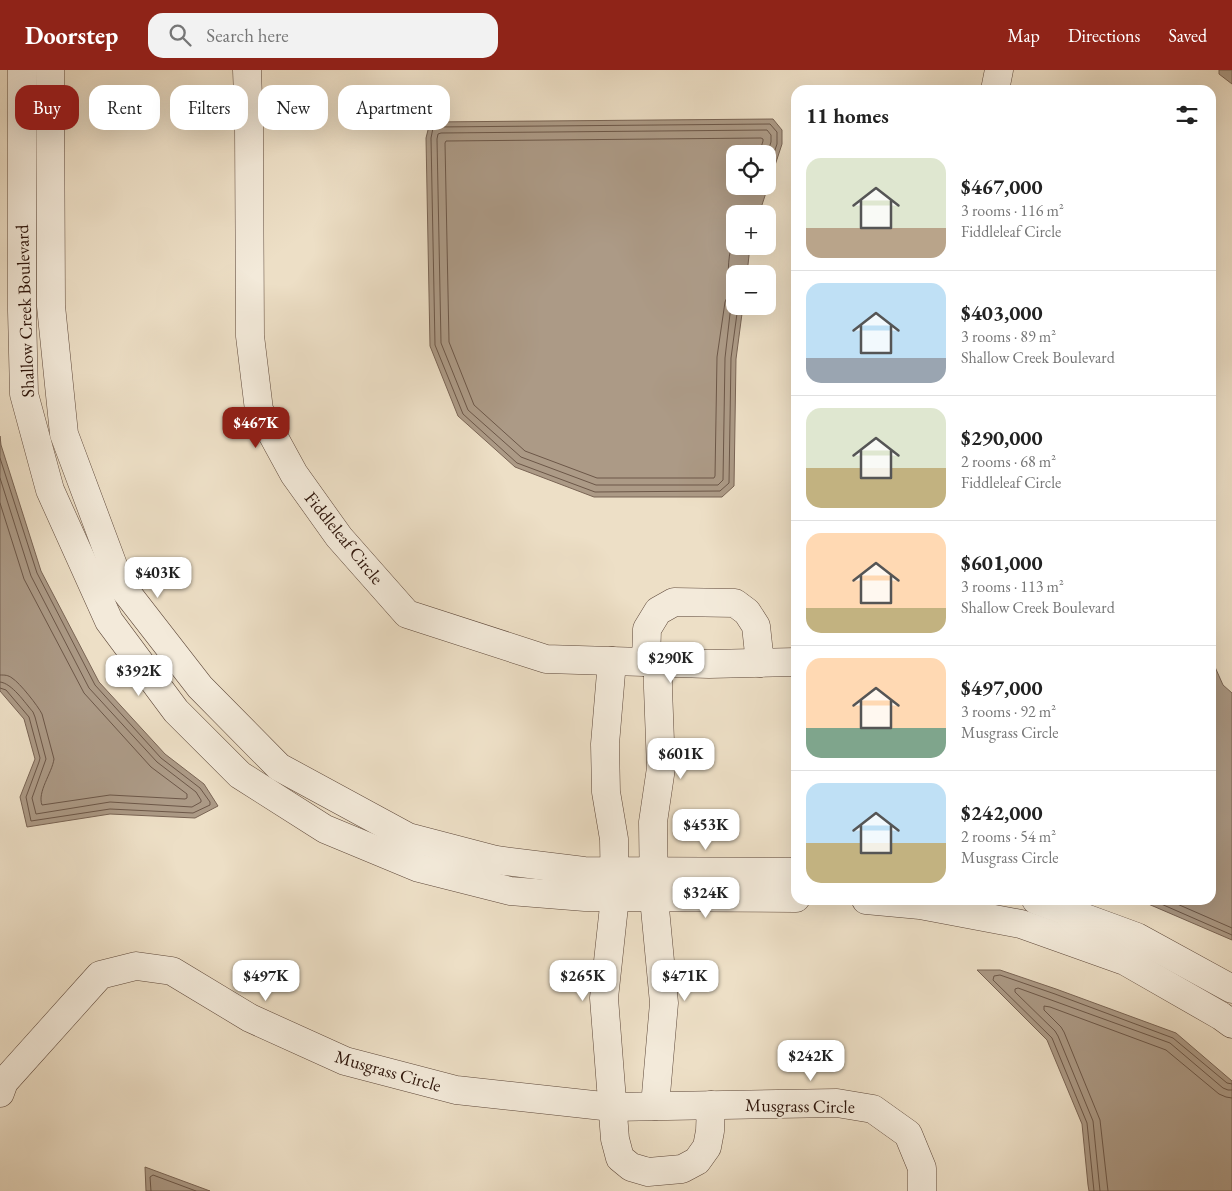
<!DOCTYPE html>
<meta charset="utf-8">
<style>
:root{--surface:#fff;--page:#f2f2f2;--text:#222;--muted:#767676;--line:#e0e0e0;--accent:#8f2418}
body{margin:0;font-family:"EB Garamond",serif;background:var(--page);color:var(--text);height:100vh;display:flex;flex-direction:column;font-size:19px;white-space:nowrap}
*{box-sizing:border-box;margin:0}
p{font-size:16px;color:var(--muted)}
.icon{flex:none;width:28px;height:28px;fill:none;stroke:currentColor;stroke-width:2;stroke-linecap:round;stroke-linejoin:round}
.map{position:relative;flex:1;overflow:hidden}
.panel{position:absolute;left:791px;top:15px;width:425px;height:820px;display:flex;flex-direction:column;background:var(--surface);border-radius:15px;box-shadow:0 5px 20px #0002}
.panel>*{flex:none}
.top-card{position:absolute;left:15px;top:15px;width:475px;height:45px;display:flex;gap:10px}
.buttons{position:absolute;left:726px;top:75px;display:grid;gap:10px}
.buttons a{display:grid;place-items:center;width:50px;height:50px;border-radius:10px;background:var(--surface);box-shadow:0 5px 20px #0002;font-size:25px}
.price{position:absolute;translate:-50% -42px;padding:0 11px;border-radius:10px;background:#fff;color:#222;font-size:16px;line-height:32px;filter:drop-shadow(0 1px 2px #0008)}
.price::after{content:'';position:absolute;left:50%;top:30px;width:15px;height:11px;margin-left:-8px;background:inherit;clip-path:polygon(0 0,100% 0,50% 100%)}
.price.active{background:var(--accent);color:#fff}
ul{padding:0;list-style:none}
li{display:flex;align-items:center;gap:15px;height:125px;padding:0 15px}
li+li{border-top:1px solid var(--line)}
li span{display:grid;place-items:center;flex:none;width:140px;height:100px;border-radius:15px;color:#555}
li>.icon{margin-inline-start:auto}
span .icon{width:60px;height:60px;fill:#fffc;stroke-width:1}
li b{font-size:21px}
h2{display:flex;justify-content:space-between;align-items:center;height:60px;padding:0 15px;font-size:21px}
.tag{padding:0 18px;border-radius:15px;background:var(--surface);box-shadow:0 5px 20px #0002;font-size:18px;line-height:45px}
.tag.active{background:var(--accent);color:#fff}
header{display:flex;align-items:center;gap:30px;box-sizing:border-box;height:70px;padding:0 25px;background:var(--accent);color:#fff}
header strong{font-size:24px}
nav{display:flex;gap:28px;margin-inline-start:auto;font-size:18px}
.search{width:350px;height:45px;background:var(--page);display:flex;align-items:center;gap:12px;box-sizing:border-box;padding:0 18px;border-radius:15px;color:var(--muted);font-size:19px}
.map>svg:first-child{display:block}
</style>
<header>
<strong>Doorstep</strong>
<div class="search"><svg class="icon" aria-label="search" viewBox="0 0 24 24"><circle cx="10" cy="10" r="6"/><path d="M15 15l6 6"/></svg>Search here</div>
<nav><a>Map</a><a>Directions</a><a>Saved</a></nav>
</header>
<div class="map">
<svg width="1232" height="1121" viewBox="0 0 1232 1121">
<rect width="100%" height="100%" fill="#eddfc6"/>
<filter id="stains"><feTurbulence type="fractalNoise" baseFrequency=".004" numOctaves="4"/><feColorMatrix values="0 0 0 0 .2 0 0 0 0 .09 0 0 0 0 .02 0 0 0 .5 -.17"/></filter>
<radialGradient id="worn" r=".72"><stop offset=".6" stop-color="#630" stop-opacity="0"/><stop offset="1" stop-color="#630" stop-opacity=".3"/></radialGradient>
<g fill="#ac9a86" stroke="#796454" fill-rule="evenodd">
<path d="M1219 0H1232V14L1219 4Z"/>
<path d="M773 49 782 60V74L759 144H735V176H750L747 204H735V236H743L736 289 734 416 722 427H594L515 397 458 346 430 276 426 68 430 52ZM735 84H768V116H735Z"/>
<path d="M0 366 1 375 41 501 99 612 165 684 204 714 218 736 195 748 110 744 27 757 20 727 35 689 24 649 0 621Z"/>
<path d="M1211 588 1223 615 1232 623V870L1139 830H1211Z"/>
<path d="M977 900H1000L1056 919 1176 963 1232 1011V1121H1089L1088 1115 1082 1054 1047 970Z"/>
<path d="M145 1097 210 1121H146Z"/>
</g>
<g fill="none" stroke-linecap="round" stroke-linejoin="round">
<g stroke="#6c5748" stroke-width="1">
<path d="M735 166C730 174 727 198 729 207 730 212 733 215 735 219L728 225 725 232 717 287 715 406 714 408H597L525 381 474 335 449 272 445 73 446 71 761 68 763 69V71L759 84"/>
<path d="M735 229 731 235 725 288 723 410 718 415H596L521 387 468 340 441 273 437 69 438 64 441 63 767 60 771 65V72L767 84"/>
<path d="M738 236 731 288 729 413 720 421 595 422 517 393 463 344 435 275 431 68 433 58 436 57 770 54 777 62V74L768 101"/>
<path d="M0 388 37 503 95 615 161 688 200 718 210 732V735L193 743 110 739 31 751 26 727 39 692 40 688 29 647 6 620 0 618"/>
<path d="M0 408 31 506 89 618 157 692 196 722 201 730V732L192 737 110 732 36 744 32 728 46 689 35 647 33 642C25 633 12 613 0 612"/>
<path d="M0 433 24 509 84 623 151 697 187 724V728L185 729 110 725 42 735C37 722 52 703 54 689L42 644C38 636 20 613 12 608 8 605 5 605 0 605"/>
<path d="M1152 830 1232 865"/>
<path d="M1168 830 1232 858"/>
<path d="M151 1121 150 1107 153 1105 196 1121"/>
<path d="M1094 1121 1087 1053 1052 968 993 910 994 906 1000 905 1055 924 1173 968 1227 1013 1232 1014"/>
<path d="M1100 1121 1093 1051 1058 966 1055 961 1015 922V919L1018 918 1170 973 1223 1018 1228 1020H1232"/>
<path d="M1108 1121 1100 1050 1064 962 1061 957 1044 940V936L1050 937 1166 980 1219 1024 1226 1027 1232 1028"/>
</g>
<defs>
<g id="minor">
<path d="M22 0V241L24 324 50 420 109 551 176 641 240 705 325 759 419 798 510 821 585 827 796 828"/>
<path d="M50 0 51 236 64 364 120 514 200 617 279 697 408 767 496 790 584 801 796 802"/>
<path d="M247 0 249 56 250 266 259 340 294 404 339 467 407 544 546 589 709 594 796 592"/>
<path d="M995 20 999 0"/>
<path d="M612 591 605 674 606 722 614 769 615 827 604 928 615 1069 620 1088 631 1097 648 1102 682 1099 697 1091 707 1077 710 1061 711 1035"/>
<path d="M646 592 647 559 658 541 674 532 735 533 747 542 756 556 760 593"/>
<path d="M866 830 920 835 1021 854 1125 891 1221 946 1232 954"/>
<path d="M1036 830 1137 867 1232 919"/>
<path d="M0 1023 4 1012 100 905 136 896 172 901 250 948 345 991 456 1020 612 1037 837 1033 873 1039 908 1064 922 1098V1121"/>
<path d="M655 1036 664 933 654 828 653 752 661 698 658 618V593"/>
</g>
</defs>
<use href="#minor" stroke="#5d4739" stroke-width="29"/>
<use href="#minor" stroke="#f3eada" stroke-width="28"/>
</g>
<g text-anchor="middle" stroke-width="4" stroke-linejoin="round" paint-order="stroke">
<g font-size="18" fill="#2d140a" stroke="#f3eada">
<text transform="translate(25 241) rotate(-92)" y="6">Shallow Creek Boulevard</text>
<text transform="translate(344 468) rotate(51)" y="6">Fiddleleaf Circle</text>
<text transform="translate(388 1001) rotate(16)" y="6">Musgrass Circle</text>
<text transform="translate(800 1036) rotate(1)" y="6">Musgrass Circle</text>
</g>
</g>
<rect width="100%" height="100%" filter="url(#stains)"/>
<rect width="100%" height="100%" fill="url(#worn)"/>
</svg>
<div class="buttons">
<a><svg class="icon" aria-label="locate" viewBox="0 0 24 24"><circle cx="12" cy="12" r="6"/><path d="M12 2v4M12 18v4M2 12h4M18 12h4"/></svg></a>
<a>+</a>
<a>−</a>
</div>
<b class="price active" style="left:256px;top:379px">$467K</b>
<b class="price" style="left:158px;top:529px">$403K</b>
<b class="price" style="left:671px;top:614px">$290K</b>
<b class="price" style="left:139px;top:627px">$392K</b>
<b class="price" style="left:681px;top:710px">$601K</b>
<b class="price" style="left:706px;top:781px">$453K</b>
<b class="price" style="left:706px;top:849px">$324K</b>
<b class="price" style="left:266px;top:932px">$497K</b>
<b class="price" style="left:583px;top:932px">$265K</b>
<b class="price" style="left:685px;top:932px">$471K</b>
<b class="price" style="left:811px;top:1012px">$242K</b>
<div class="top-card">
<a class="tag active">Buy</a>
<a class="tag">Rent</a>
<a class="tag">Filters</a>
<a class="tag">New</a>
<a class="tag">Apartment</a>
</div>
<section class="panel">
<h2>11 homes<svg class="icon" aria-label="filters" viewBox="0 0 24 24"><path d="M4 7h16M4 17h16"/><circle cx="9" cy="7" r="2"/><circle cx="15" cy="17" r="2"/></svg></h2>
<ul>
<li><span style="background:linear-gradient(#dfe7d0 70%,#b9a48a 0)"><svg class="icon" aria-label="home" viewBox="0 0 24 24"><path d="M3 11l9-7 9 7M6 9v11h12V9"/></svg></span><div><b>$467,000</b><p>3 rooms · 116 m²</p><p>Fiddleleaf Circle</p></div></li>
<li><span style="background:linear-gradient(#bfe0f5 75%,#9aa5b1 0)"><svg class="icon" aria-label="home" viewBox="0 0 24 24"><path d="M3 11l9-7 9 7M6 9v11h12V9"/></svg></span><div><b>$403,000</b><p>3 rooms · 89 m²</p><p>Shallow Creek Boulevard</p></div></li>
<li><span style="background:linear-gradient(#dfe7d0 60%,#c2b280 0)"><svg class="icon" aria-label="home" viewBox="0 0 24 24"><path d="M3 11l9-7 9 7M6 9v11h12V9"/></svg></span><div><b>$290,000</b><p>2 rooms · 68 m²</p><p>Fiddleleaf Circle</p></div></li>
<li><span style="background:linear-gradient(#ffd9b3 75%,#c2b280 0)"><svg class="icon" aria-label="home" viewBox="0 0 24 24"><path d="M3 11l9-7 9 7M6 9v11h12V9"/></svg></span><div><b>$601,000</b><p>3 rooms · 113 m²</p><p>Shallow Creek Boulevard</p></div></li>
<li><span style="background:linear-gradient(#ffd9b3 70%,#7fa58c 0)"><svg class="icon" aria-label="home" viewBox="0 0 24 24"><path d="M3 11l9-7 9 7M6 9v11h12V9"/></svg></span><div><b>$497,000</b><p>3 rooms · 92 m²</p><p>Musgrass Circle</p></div></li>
<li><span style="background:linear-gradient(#bfe0f5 60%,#c2b280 0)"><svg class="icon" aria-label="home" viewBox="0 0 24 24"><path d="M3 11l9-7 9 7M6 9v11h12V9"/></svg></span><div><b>$242,000</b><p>2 rooms · 54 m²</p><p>Musgrass Circle</p></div></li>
</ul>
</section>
</div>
